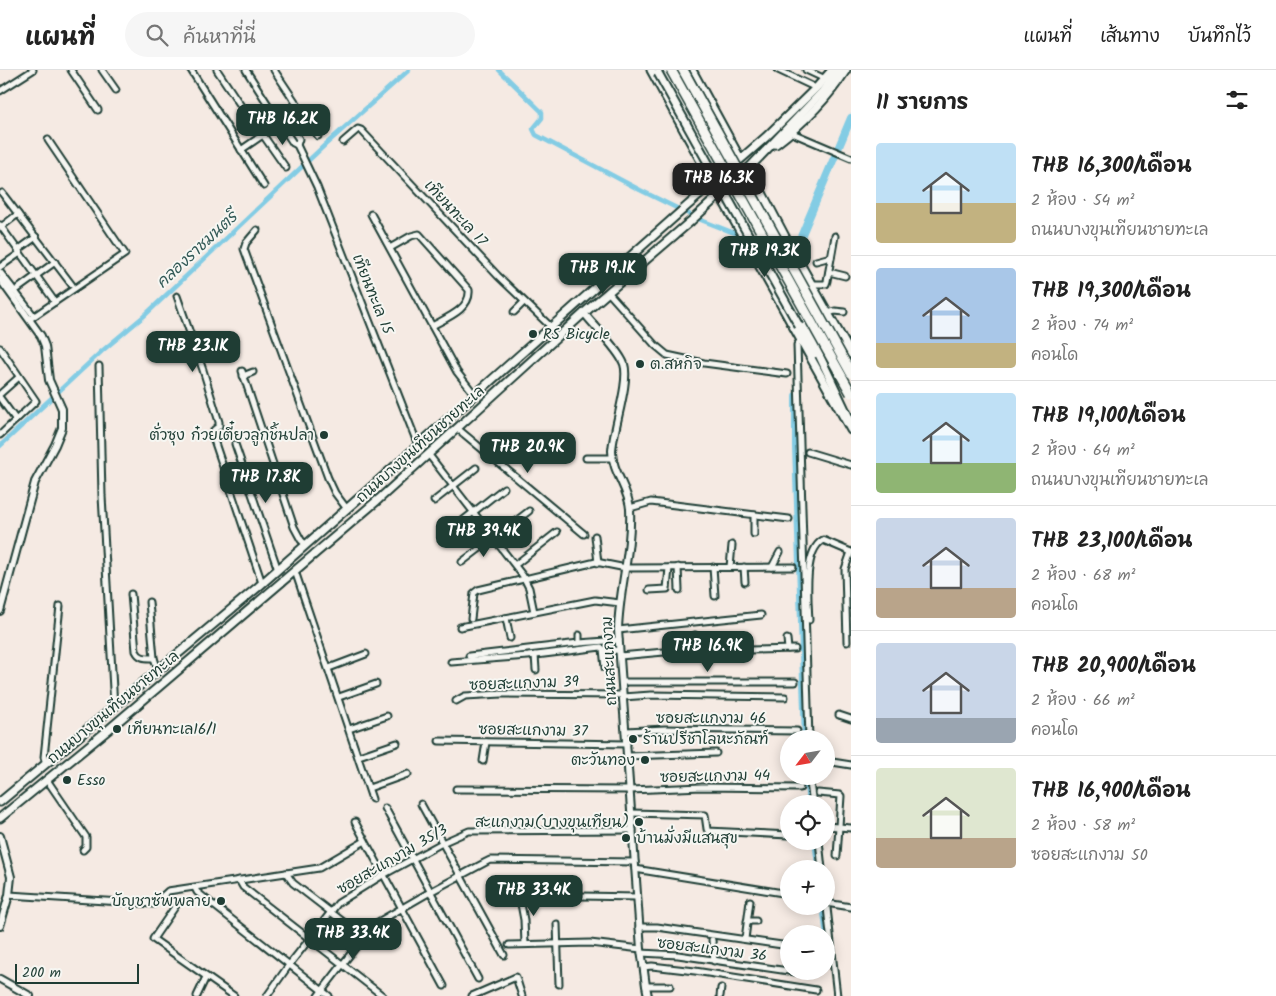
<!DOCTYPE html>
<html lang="th">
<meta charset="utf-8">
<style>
:root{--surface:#fff;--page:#f6f6f6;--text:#222;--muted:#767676;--line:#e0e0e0;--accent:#1f3d34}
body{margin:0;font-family:Kalam,"Playpen Sans Thai",sans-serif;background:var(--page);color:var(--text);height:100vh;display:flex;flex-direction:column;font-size:19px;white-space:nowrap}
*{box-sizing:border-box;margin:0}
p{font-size:16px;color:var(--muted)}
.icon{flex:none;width:28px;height:28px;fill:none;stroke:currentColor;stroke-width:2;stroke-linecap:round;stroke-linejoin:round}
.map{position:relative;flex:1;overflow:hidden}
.drawer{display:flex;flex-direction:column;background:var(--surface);width:425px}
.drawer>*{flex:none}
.needle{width:32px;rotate:239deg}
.fabs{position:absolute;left:780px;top:660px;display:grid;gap:10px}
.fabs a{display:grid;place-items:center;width:55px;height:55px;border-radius:50%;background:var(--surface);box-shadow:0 2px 12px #0003;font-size:25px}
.scale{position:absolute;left:15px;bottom:12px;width:124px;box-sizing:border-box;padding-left:5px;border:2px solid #1f3d34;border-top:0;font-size:14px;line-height:18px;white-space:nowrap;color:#1f3d34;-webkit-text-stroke:4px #f6f6f2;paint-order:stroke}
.price{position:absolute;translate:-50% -42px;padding:0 11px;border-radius:10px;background:var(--accent);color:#fff;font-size:16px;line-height:32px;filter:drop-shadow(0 1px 2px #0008)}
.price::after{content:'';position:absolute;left:50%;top:30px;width:15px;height:11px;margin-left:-8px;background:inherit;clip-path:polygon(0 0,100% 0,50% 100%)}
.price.current{background:#222;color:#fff}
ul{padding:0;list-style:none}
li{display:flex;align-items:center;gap:15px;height:125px;padding:0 25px}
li+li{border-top:1px solid var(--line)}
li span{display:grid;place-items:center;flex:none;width:140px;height:100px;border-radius:5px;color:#555}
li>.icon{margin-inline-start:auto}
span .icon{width:60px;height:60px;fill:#fffc;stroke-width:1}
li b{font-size:21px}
h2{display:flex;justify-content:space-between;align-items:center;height:60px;padding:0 25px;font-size:21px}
header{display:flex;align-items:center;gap:30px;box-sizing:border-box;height:70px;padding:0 25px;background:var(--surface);border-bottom:1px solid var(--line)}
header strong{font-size:24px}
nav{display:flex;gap:28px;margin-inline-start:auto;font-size:18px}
.search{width:350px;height:45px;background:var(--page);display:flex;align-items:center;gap:12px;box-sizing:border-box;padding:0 18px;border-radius:28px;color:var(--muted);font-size:19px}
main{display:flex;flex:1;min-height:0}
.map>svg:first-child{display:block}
</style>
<header>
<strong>แผนที่</strong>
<div class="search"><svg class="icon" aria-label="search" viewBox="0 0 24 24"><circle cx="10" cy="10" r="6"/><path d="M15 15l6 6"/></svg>ค้นหาที่นี่</div>
<nav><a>แผนที่</a><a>เส้นทาง</a><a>บันทึกไว้</a></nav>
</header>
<main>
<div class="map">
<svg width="851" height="926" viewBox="0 0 851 926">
<rect width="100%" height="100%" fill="#f5eae3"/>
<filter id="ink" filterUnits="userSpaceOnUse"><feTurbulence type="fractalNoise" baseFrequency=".02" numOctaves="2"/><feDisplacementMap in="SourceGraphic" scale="10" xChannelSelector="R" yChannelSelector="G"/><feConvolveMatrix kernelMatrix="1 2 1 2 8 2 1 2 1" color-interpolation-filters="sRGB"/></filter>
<g filter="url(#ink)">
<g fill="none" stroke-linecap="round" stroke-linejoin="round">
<g stroke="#83cce4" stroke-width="4.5">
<path d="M499 0 542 42V48L533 59 536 65 640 120 701 150 742 166"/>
<path d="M0 376 102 281 144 246 326 74 409 0"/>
</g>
<g stroke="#83cce4" stroke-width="8">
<path d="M796 242V234L777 200 800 169 851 48"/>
<path d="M796 326V376L806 669"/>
<path d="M807 706 810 734"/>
<path d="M816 771 818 787"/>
<path d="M824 836 830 882"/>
</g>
<defs>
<g id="minor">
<path d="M71 0 98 40"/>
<path d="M102 0 116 20"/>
<path d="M191 0 264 116"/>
<path d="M217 0 261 66"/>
<path d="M246 0 283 58 288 59 290 56 286 52 282 56"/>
<path d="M274 0 318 66"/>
<path d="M693 0 741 88"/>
<path d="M778 0 812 16"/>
<path d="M806 0 821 7"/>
<path d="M0 21 33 0"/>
<path d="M288 53 303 43"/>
<path d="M289 54 299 69 297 75"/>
<path d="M283 58 293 73 297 75 317 117 418 375"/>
<path d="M790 62 851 88"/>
<path d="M263 65 286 98"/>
<path d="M343 72 358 59 361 60 498 206 551 257"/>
<path d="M241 80 280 53"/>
<path d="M2 123 72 215"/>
<path d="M371 144 457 302 475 325"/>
<path d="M0 155 55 232"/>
<path d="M1 157 18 144"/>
<path d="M257 160 246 173 244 179 328 408 335 423 347 439"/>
<path d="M390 178 411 166 419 164 469 220C471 239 446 248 432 256"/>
<path d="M18 180 36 167"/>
<path d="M816 191 831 187"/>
<path d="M0 197 20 183"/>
<path d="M0 202 34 246"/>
<path d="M829 202 845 206"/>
<path d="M811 214H826L827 211 835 166"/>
<path d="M15 221 55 192"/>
<path d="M608 222 655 275 667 285 704 293 787 304"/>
<path d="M177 226 203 300 219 352V356L214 360V370L262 513"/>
<path d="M514 242 524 232"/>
<path d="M828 243 835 241 844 242"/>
<path d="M30 249 125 184 48 70"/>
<path d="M800 271 797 275 809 669"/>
<path d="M0 278 36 331 0 365"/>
<path d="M99 296 102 426 114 637"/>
<path d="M242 301 294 457 301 470 306 475"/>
<path d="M243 306 253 302"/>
<path d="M0 324 19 307"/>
<path d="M0 328 16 350"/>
<path d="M458 359 584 464"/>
<path d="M235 374 278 500"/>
<path d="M808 382 851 395"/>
<path d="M429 385 523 506 529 518 534 542"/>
<path d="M586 388H612"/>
<path d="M434 431 476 398"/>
<path d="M630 438 651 432 789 449"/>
<path d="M447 463 504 418"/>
<path d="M754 464V445"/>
<path d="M595 466 598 493"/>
<path d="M462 492 529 441"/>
<path d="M515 495 557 462"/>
<path d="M678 497 679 520"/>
<path d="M713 497 715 526"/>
<path d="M730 497 732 475"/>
<path d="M744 497 745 512"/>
<path d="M772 497 780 482"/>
<path d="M295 501 372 729"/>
<path d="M649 520 667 519 669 498"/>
<path d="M131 524 136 581C140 589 146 588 154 588"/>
<path d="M149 532 154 588 158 600"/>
<path d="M506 548 510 568"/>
<path d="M471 549 474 523 478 520 596 492 626 498 793 497"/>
<path d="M809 550C808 530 803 481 823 470L851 482"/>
<path d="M460 557 595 530 620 533"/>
<path d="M618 560 761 545"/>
<path d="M579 565V573"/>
<path d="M695 565 696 582"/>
<path d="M787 569 788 579"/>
<path d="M744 572 746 580"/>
<path d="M847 572 845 499 851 482"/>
<path d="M603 579 605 598"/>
<path d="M535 585 536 600"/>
<path d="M469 586 579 573 619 570"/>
<path d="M620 586 664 582 795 579"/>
<path d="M451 592 528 586 601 577 605 581 619 580"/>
<path d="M329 598 366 584"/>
<path d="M622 612H795"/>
<path d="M339 627 376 614"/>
<path d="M623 627 651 625 785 627"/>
<path d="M456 631 465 626 502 624 623 625"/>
<path d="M839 645 851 649"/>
<path d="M349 659 387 646"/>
<path d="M626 661 665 659 797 661"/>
<path d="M439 671 627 674"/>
<path d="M359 686 397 673"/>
<path d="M628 686 716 683"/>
<path d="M483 691 486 672"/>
<path d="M826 691 851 695"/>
<path d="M46 694 44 687 60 536"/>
<path d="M809 706 813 734"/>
<path d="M47 710 86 767V777L83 780"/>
<path d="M369 718 408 704"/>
<path d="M456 719 630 720 702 717 800 718"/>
<path d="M818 723 840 725 841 726 837 786"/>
<path d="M421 734 504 885"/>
<path d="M385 738 478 909"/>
<path d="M632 743 705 745 707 759 708 761 789 765"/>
<path d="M355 752 444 916"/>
<path d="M826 756 851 758"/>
<path d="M819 771 822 799"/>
<path d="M635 799 789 824"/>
<path d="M286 803 293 813 363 867"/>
<path d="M239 810 243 817 383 926"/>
<path d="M195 818 197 822 329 926"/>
<path d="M519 823 524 850 525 874"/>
<path d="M9 825 154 834 168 821 319 798 365 771"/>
<path d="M526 825 637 827"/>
<path d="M826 829 837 926"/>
<path d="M826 833 851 837"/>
<path d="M177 834 153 869 234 926"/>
<path d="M747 851H756"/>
<path d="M557 854 559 914"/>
<path d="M639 857H657L789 876"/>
<path d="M745 869 750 831"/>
<path d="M712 870 714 891"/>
<path d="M509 875 590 873 641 879"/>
<path d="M641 883 678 885 809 904"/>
<path d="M643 897 652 896 695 901 816 920"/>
<path d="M646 916H670"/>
<path d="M197 926 206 907"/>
<path d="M267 926 289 895 338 833 383 805 442 773 469 761 633 760"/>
<path d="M318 926 373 855 430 822 486 792 490 790 635 792"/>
<path d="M472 926 516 907 522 926"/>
<path d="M720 926 721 918"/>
</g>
<g id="tertiary">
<path d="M0 209 41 266 45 276 49 310 62 339V358L55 375 35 412 0 541"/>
<path d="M584 243C594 256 619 280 624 294 630 312 613 359 612 381 612 402 629 419 630 439 632 480 619 519 618 560L641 879 646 916 648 926"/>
<path d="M0 766 11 807 9 825 0 856"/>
<path d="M0 909 30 926"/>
</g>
<g id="secondary">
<path d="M651 0 713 113"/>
<path d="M662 0 721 106"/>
<path d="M776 74C802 54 828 28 846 0"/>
<path d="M749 98 790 176 851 284"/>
<path d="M727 117 813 272 851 352"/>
<path d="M720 125 851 360"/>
<path d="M799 256 814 284"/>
<path d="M0 732 258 517 367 421 687 136 766 67 817 17 832 0"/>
<path d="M0 748 108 660 379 429 584 243 691 151 749 98 822 22 839 0"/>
</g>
</defs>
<use href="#minor" stroke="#1f3d34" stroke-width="9"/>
<use href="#tertiary" stroke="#1f3d34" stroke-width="10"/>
<use href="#secondary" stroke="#1f3d34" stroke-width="11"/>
<use href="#minor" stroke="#f6f6f2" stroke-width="5"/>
<use href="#tertiary" stroke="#f6f6f2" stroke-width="6"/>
<use href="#secondary" stroke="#f6f6f2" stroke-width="7"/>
<defs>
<path id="secondary-bridge" d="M658 3 799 256"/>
<g id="motorway-bridge">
<path d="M671 0 851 323"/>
<path d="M683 0 851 303"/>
</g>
</defs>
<use href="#secondary-bridge" stroke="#1f3d34" stroke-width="11" stroke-linecap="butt"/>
<use href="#motorway-bridge" stroke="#1f3d34" stroke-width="12" stroke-linecap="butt"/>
<use href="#secondary-bridge" stroke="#f6f6f2" stroke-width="7"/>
<use href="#motorway-bridge" stroke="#f6f6f2" stroke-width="9"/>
</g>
</g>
<g fill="#1f3d34" stroke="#f6f6f2" stroke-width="2">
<circle cx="533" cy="264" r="5"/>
<circle cx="640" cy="294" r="5"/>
<circle cx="324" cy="365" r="5"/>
<circle cx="117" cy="659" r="5"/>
<circle cx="633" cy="669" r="5"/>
<circle cx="645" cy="690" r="5"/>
<circle cx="67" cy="710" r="5"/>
<circle cx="639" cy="752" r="5"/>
<circle cx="626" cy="768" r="5"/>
<circle cx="221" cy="831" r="5"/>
</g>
<g text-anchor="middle" stroke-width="4" stroke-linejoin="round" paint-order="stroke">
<g font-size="15" fill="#1f3d34" stroke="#f6f6f2">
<text transform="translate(456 143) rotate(47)" y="5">เทียนทะเล 17</text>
<text transform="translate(373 224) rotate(68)" y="5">เทียนทะเล 15</text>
<text transform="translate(420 374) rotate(-42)" y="5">ถนนบางขุนเทียนชายทะเล</text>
<text transform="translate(609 591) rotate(-93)" y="5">ถนนสะแกงาม</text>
<text transform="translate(524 613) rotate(-2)" y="5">ซอยสะแกงาม 39</text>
<text transform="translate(113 637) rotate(-40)" y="5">ถนนบางขุนเทียนชายทะเล</text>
<text x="711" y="653">ซอยสะแกงาม 46</text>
<text transform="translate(533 660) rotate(1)" y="5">ซอยสะแกงาม 37</text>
<text transform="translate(715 706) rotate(-1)" y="5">ซอยสะแกงาม 44</text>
<text transform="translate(392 789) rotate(-30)" y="5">ซอยสะแกงาม 35/3</text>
<text transform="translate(712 879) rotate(7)" y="5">ซอยสะแกงาม 36</text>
</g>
<g font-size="15" fill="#1f3d34" stroke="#f6f6f2" text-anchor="start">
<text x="543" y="269">RS Bicycle</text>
<text x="650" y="299">ต.สหกิจ</text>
<text x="314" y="370" text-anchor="end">ตั่วซุง ก๋วยเตี๋ยวลูกชิ้นปลา</text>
<text x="127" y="664">เทียนทะเล16/1</text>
<text x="643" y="674">ร้านปรีชาโลหะภัณฑ์</text>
<text x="635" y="695" text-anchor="end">ตะวันทอง</text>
<text x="77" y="715">Esso</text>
<text x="629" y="757" text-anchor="end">สะแกงาม(บางขุนเทียน)</text>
<text x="636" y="773">บ้านมั่งมีแสนสุข</text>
<text x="211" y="836" text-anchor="end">บัญชาซัพพลาย</text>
</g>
<g font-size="16" font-style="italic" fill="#335a57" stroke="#f6f6f2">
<text transform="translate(196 179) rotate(-43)" y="6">คลองราชมนตรี</text>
</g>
</g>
</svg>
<div class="fabs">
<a><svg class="needle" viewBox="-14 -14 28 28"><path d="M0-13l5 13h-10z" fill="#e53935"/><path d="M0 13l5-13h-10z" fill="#767676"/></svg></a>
<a><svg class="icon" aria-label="locate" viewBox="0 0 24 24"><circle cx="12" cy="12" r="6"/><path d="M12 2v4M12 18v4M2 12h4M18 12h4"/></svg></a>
<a>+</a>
<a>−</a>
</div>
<div class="scale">200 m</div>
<b class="price" style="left:283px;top:76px">THB 16.2K</b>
<b class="price current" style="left:719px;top:135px">THB 16.3K</b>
<b class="price" style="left:765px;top:208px">THB 19.3K</b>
<b class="price" style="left:603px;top:225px">THB 19.1K</b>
<b class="price" style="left:193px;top:303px">THB 23.1K</b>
<b class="price" style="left:528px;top:404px">THB 20.9K</b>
<b class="price" style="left:266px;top:434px">THB 17.8K</b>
<b class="price" style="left:484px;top:488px">THB 39.4K</b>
<b class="price" style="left:708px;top:603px">THB 16.9K</b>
<b class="price" style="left:534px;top:847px">THB 33.4K</b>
<b class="price" style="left:353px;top:890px">THB 33.4K</b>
</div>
<section class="drawer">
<h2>11 รายการ<svg class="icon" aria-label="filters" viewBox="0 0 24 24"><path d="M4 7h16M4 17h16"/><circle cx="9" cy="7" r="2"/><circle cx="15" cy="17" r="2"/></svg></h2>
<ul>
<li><span style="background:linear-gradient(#bfe0f5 60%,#c2b280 0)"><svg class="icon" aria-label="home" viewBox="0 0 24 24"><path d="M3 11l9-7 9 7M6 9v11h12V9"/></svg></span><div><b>THB 16,300/เดือน</b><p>2 ห้อง · 54 m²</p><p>ถนนบางขุนเทียนชายทะเล</p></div></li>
<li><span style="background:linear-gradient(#a9c7e8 75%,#c2b280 0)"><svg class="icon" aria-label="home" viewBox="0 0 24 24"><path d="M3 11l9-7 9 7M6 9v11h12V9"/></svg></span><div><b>THB 19,300/เดือน</b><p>2 ห้อง · 74 m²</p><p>คอนโด</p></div></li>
<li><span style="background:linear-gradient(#bfe0f5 70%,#8fb573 0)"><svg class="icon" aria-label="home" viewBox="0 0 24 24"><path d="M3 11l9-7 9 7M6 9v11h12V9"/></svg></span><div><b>THB 19,100/เดือน</b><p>2 ห้อง · 64 m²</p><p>ถนนบางขุนเทียนชายทะเล</p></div></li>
<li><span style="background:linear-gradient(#c9d6e8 70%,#b9a48a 0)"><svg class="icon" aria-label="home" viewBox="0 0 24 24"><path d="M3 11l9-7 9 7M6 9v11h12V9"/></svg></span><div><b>THB 23,100/เดือน</b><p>2 ห้อง · 68 m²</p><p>คอนโด</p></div></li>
<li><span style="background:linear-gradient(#c9d6e8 75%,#9aa5b1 0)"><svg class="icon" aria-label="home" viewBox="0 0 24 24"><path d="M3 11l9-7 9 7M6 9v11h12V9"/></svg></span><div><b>THB 20,900/เดือน</b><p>2 ห้อง · 66 m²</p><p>คอนโด</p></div></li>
<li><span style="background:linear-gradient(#dfe7d0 70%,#b9a48a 0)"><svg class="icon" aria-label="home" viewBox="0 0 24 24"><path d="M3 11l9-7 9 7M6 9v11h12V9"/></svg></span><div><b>THB 16,900/เดือน</b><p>2 ห้อง · 58 m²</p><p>ซอยสะแกงาม 50</p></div></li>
</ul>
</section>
</main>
